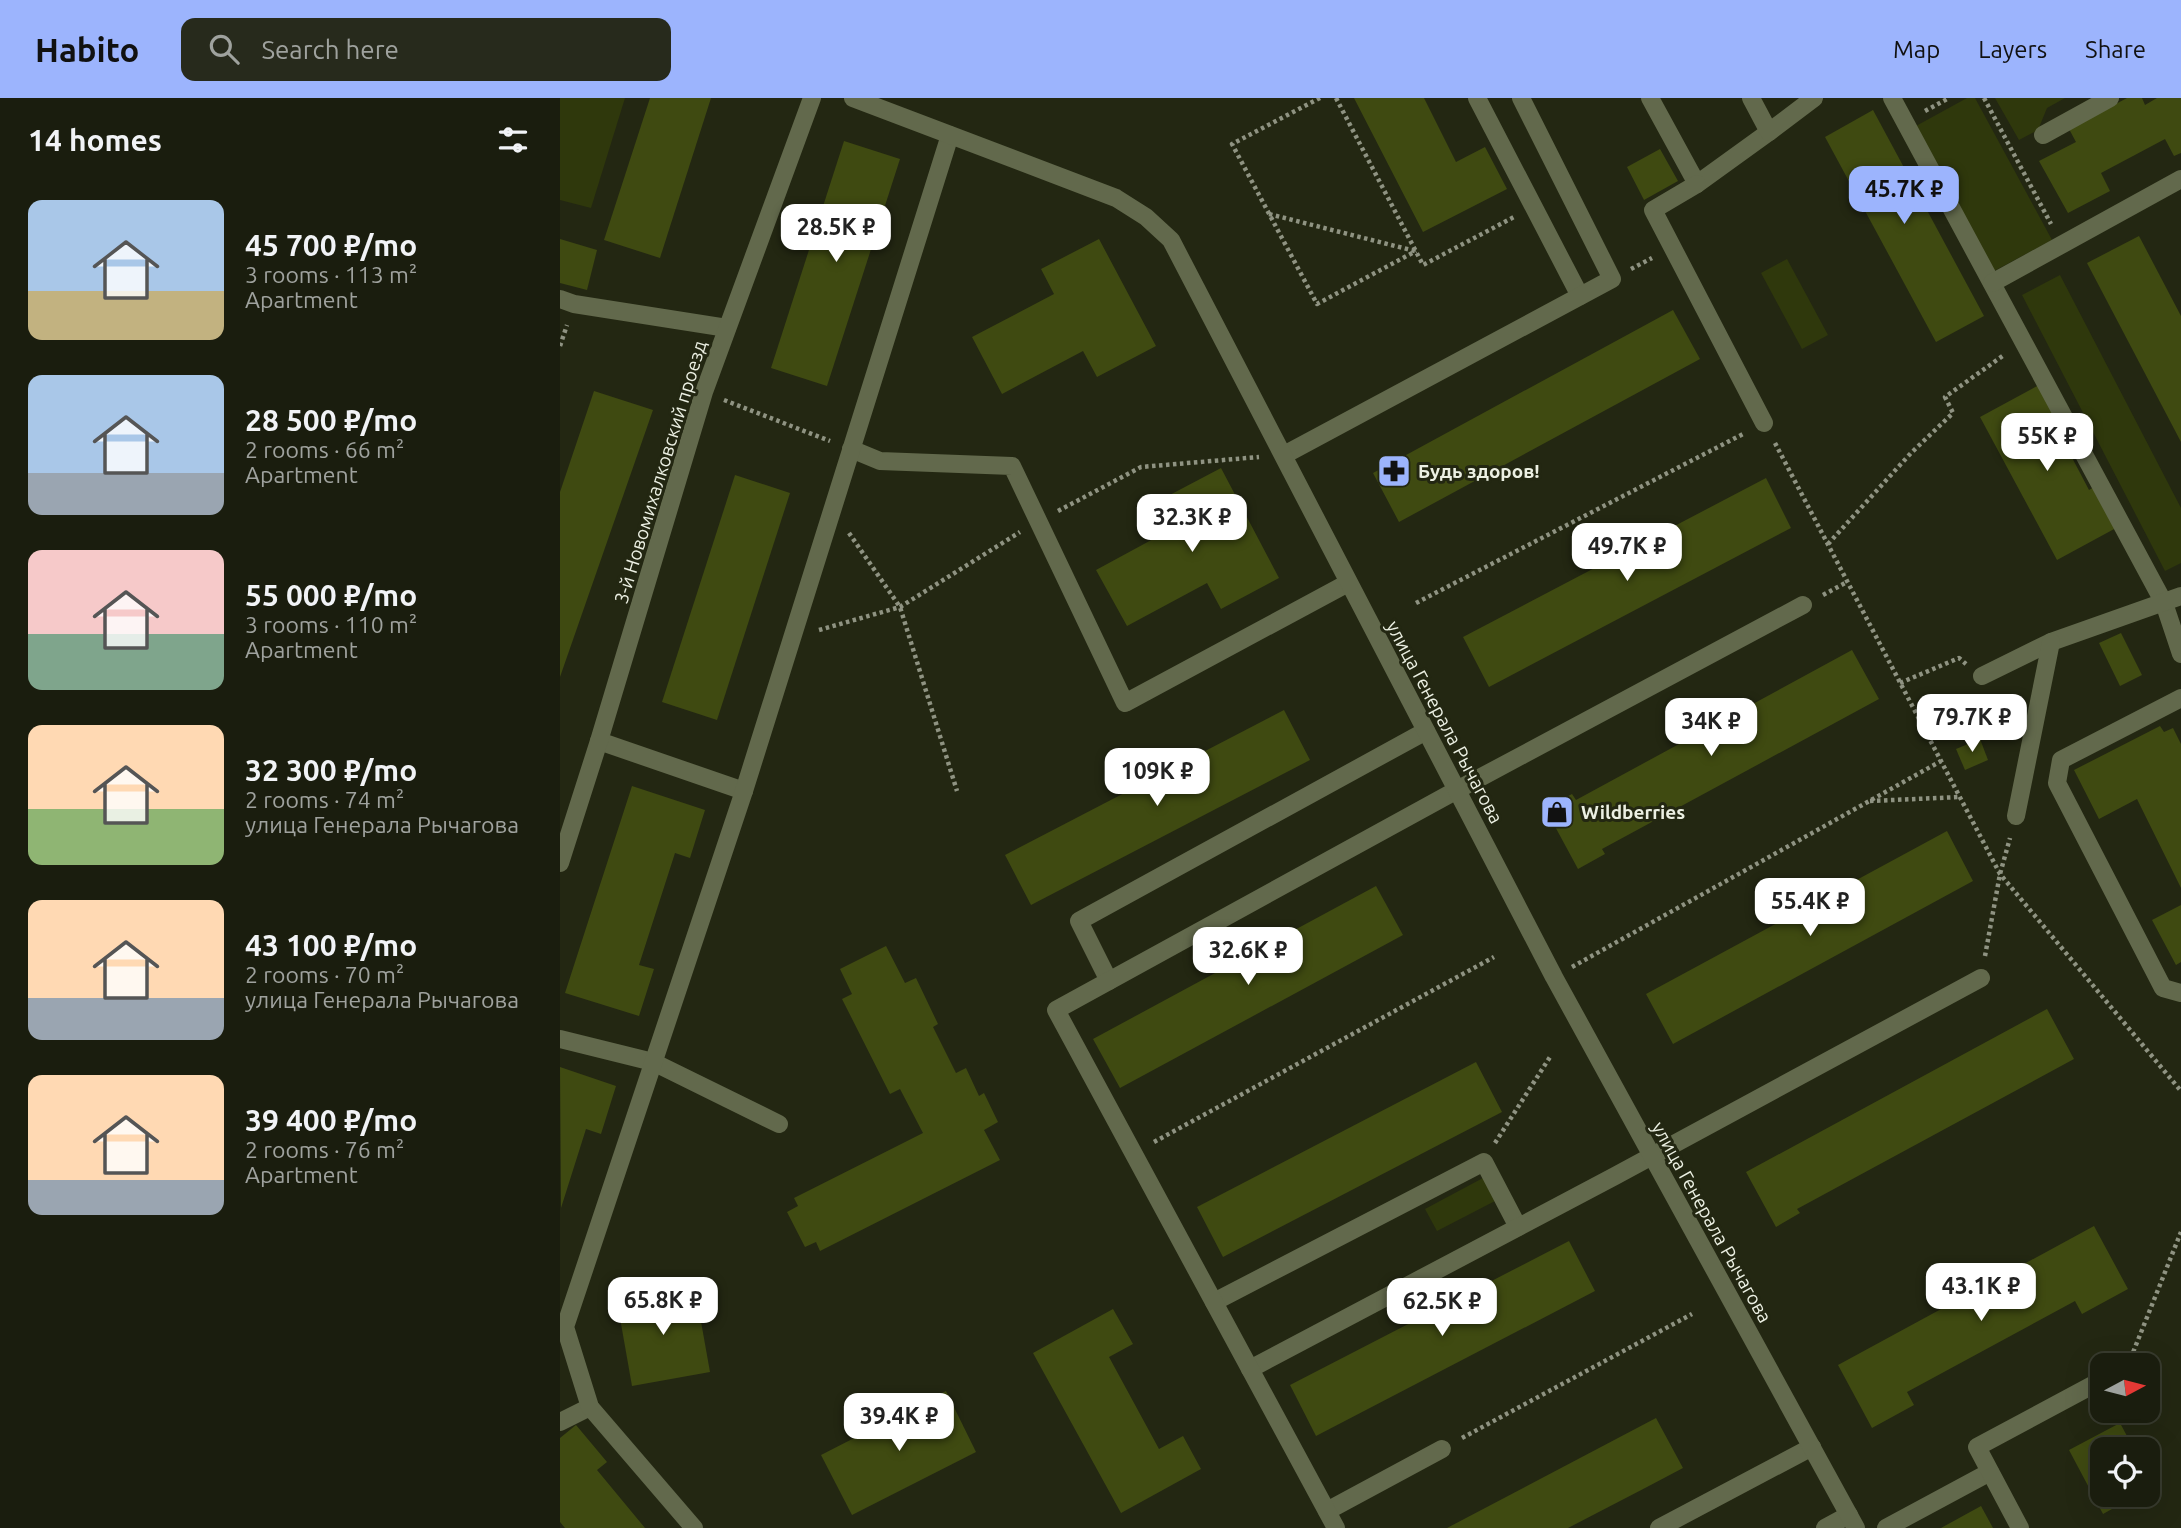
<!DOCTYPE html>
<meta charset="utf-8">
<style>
:root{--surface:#1a1d0e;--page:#272a1c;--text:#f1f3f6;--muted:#9fa29e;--line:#383b2e;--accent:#9cb4fd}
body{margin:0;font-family:Ubuntu,sans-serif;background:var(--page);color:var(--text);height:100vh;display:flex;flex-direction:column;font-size:26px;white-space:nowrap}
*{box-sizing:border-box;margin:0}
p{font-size:23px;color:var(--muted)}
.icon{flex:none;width:38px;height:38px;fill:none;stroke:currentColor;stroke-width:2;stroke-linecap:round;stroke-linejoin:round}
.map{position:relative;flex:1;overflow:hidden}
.details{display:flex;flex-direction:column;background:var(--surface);width:560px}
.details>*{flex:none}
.needle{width:46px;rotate:83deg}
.tools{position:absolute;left:1530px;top:1255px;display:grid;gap:14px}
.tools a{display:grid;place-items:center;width:70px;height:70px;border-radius:14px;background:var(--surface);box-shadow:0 7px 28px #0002,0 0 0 2px var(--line);font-size:35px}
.price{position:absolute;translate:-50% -60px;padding:0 16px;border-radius:14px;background:#fff;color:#222;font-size:23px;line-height:46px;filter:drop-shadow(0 2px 4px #0008)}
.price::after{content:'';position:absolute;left:50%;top:42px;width:21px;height:16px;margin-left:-10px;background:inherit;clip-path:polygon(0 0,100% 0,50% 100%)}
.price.on{background:var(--accent);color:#111}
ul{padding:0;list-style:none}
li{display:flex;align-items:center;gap:21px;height:175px;padding:0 28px}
li span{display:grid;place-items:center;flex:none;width:196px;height:140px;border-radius:14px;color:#555}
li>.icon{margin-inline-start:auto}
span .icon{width:84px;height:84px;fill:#fffc;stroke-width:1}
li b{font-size:30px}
h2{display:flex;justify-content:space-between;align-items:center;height:84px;padding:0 28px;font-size:30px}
header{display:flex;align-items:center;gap:42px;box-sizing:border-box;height:98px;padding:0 35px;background:var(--accent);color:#111}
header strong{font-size:33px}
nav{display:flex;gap:38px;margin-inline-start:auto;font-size:24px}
.search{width:490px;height:63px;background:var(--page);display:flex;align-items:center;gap:18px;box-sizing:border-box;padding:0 24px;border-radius:14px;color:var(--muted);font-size:26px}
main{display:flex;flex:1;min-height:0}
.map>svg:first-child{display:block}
</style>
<header>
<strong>Habito</strong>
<div class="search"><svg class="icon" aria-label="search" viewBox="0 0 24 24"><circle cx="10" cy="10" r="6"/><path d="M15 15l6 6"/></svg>Search here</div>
<nav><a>Map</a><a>Layers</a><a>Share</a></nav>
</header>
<main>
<section class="details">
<h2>14 homes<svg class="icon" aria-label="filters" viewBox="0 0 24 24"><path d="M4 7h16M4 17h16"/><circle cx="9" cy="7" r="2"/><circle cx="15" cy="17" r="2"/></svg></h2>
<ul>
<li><span style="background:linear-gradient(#a9c7e8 65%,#c2b280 0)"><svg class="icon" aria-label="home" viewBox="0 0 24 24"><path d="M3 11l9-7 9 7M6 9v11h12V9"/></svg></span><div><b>45 700 ₽/mo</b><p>3 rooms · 113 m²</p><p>Apartment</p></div></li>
<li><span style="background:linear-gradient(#a9c7e8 70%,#9aa5b1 0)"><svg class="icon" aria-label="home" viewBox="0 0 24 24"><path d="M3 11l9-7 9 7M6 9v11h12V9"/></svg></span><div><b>28 500 ₽/mo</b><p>2 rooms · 66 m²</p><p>Apartment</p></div></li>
<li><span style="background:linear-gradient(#f6c9c9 60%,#7fa58c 0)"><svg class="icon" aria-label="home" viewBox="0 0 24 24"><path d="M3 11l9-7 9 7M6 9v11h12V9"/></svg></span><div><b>55 000 ₽/mo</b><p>3 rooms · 110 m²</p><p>Apartment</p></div></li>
<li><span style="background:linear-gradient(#ffd9b3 60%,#8fb573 0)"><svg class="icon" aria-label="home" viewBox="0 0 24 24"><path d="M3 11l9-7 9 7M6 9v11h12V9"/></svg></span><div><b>32 300 ₽/mo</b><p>2 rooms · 74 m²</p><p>улица Генерала Рычагова</p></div></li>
<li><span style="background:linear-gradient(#ffd9b3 70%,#9aa5b1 0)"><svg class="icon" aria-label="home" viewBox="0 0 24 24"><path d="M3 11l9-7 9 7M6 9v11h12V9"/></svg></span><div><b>43 100 ₽/mo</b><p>2 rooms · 70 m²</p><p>улица Генерала Рычагова</p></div></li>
<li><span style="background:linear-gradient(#ffd9b3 75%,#9aa5b1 0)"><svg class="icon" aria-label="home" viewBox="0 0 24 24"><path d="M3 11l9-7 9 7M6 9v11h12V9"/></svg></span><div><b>39 400 ₽/mo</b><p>2 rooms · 76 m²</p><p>Apartment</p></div></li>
</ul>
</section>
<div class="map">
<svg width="1621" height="1430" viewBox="0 0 1621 1430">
<rect width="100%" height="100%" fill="#232712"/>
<g fill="#2f380c">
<path d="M0 0H65L31 110 0 102Z"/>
<path d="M1407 0H1415L1492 142 1434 173 1356 28Z"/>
<path d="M1435 0H1505L1487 10 1478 32 1459 42Z"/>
<path d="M1227 161 1268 237 1242 251 1201 175Z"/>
<path d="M1500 177 1621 410V465L1605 473 1462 197Z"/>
<path d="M923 1080 935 1103 877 1133 865 1111Z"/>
</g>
<g fill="#3f4a11">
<path d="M90 0H151L100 160 44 142Z"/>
<path d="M794 0H864L896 64 925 49 947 91 863 134Z"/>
<path d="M1567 0H1582L1585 7 1597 0H1621V55L1614 58 1605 41 1541 75 1550 93 1508 115 1479 63 1516 44 1509 31Z"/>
<path d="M1313 12 1424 218 1376 244 1265 39Z"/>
<path d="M284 43 340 61 267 288 211 270Z"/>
<path d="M1100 51 1118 83 1084 102 1067 69Z"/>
<path d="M1579 138 1621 218V344L1527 165Z"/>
<path d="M0 141 37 152 27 192 0 185Z"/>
<path d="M539 141 596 248 537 279 523 253 442 296 412 239 494 196 481 171Z"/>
<path d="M1113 212 1140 261 839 424 813 375Z"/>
<path d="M1479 287 1501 328 1497 331 1529 392 1534 389 1556 430 1497 462 1420 319Z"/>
<path d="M34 293 93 312 0 579V394Z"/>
<path d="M661 370 719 480 661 511 647 485 567 528 536 472 619 427 604 400Z"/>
<path d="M175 377 230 395 157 622 102 604Z"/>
<path d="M1206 380 1231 430 929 589 903 539Z"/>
<path d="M1561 535 1582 577 1560 588 1539 545Z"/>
<path d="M1292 552 1319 601 1042 751 1045 756 1018 771 985 710 1012 696 1016 702Z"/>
<path d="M724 612 750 662 471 807 445 757Z"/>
<path d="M1600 628 1604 634 1613 630 1621 646V790L1577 701 1539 721 1514 672Z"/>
<path d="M1420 641 1428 662 1405 672 1396 651Z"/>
<path d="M72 688 145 712 130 760 115 755 79 867 94 871 79 918 5 895Z"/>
<path d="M1387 733 1413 783 1113 946 1086 896Z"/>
<path d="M816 788 843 837 560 990 533 941Z"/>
<path d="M1621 807V864L1616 867 1592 822Z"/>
<path d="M326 848 345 885 356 880 378 926 373 929 396 975 406 970 419 998 424 995 438 1024 424 1032 440 1062 260 1153 256 1144 245 1149 227 1114 238 1108 234 1100 363 1035 340 991 330 996 282 901 292 896 280 871Z"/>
<path d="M1487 911 1514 961 1237 1111 1240 1115 1216 1129 1186 1074Z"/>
<path d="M916 964 942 1014 663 1159 637 1109Z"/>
<path d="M0 969 56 988 41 1036 26 1031 1 1110Z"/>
<path d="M1534 1128 1568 1191 1522 1216 1515 1203 1347 1294 1354 1307 1312 1330 1278 1267Z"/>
<path d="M1009 1143 1035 1193 756 1338 730 1287Z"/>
<path d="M135 1190 150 1274 72 1288 57 1203Z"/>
<path d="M553 1211 573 1246 549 1259 599 1351 623 1338 641 1371 561 1415 473 1255Z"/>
<path d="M386 1293 416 1354 292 1417 261 1357Z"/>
<path d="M1096 1320 1123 1370 1087 1389 1008 1430H887Z"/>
<path d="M1560 1325 1574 1351H1542V1396H1579L1543 1416 1509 1352Z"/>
<path d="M16 1327 47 1364 37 1372 85 1430H5L0 1424V1340Z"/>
<path d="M1421 1408 1433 1430H1381Z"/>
</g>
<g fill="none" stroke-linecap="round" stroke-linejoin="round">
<g stroke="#8f9382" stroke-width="4.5" stroke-dasharray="3.5 3.5" stroke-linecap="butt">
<path d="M760 0 672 46 757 206 856 153"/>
<path d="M776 0 863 167 954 119"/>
<path d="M1424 0 1491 126"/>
<path d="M1365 13 1389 0"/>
<path d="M709 116 855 153"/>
<path d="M1071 171 1092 160"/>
<path d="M0 248 7 227"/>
<path d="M164 302 270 343"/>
<path d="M1215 345 1440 776 1621 993"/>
<path d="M498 413 581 369 699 359"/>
<path d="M289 435 340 509 397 693"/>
<path d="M1268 446 1351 355 1393 315 1385 299 1444 257"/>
<path d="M1263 497 1287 484"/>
<path d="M856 505 1185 335"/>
<path d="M259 532 340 509 460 434"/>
<path d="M1340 585 1399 560 1406 566"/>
<path d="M1310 703 1400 699"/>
<path d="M1425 858 1440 776 1450 740"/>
<path d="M1012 869 1381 663"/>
<path d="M594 1044 934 859"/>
<path d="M935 1045 990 959"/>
<path d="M1568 1267 1621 1134"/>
<path d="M902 1340 1132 1216"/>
</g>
<g stroke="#62694c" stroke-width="18">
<path d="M917 0 1020 198"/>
<path d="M1090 0 1137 86 1209 34"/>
<path d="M1191 0 1209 34 1254 0"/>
<path d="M1332 0 1604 505 1621 556"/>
<path d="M1483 37 1550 0"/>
<path d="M1137 86 1093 112 1204 325"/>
<path d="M1432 185 1621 81"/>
<path d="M0 201 14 206 167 230"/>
<path d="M291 351 320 363 452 368 565 605 788 485"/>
<path d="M724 357 1052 181 961 0"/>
<path d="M1422 578 1491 544 1621 498"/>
<path d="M1621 600 1501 662 1497 685 1603 890 1621 895"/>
<path d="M39 643 184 693"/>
<path d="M1456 718 1491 544"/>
<path d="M549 883 519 823 866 633"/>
<path d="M0 941 93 964 219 1026"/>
<path d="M654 1204 924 1064 958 1129"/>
<path d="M690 1271 1055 1078 1421 880"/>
<path d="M0 1324 30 1309"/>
<path d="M767 1413 882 1351"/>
<path d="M134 1430 30 1309 5 1229 184 693 390 37"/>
<path d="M776 1430 496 912 897 692 1243 507"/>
<path d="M1099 1430 1252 1349"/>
<path d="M1265 1430 1289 1417"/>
<path d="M1326 1430 1430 1374"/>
<path d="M1460 1430 1417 1349 1542 1282"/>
</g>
<g stroke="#62694c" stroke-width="18">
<path d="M293 0 556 100 586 119 611 142 994 879 1296 1430"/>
<path d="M0 765 39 643 144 294 252 0"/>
</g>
</g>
<defs>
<symbol id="pharmacy-square" viewBox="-11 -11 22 22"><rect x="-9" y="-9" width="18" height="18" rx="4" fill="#9cb4fd" stroke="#232712"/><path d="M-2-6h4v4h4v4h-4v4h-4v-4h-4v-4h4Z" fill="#111"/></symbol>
<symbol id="shop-square" viewBox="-11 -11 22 22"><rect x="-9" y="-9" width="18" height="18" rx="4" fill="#9cb4fd" stroke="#232712"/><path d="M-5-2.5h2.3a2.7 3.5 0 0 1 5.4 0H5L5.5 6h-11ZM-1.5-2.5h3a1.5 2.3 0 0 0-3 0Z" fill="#111"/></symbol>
</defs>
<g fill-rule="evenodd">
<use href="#pharmacy-square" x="815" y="354" width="38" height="38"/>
<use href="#shop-square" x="978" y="695" width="38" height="38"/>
</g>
<g text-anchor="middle" stroke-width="6" stroke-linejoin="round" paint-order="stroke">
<g font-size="19" font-weight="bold" fill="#ecf0e3" stroke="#232712" text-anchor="start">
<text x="858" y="380">Будь здоров!</text>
<text x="1021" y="721">Wildberries</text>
</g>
<g font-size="19" fill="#ecf0e3" stroke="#232712">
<text transform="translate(100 374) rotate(-73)" y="7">3-й Новомихалковский проезд</text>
<text transform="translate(885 624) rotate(62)" y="7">улица Генерала Рычагова</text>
<text transform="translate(1152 1124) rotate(61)" y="7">улица Генерала Рычагова</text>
</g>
</g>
</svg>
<div class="tools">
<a><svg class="needle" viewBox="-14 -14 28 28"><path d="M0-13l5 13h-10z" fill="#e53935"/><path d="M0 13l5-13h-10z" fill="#9fa29e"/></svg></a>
<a><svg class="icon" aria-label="locate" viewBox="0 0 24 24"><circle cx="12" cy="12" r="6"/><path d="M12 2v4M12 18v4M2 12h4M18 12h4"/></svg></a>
</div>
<b class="price on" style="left:1344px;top:128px">45.7K ₽</b>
<b class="price" style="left:276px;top:166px">28.5K ₽</b>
<b class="price" style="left:1487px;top:375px">55K ₽</b>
<b class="price" style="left:632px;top:456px">32.3K ₽</b>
<b class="price" style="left:1067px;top:485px">49.7K ₽</b>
<b class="price" style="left:1412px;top:656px">79.7K ₽</b>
<b class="price" style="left:1151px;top:660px">34K ₽</b>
<b class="price" style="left:597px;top:710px">109K ₽</b>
<b class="price" style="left:1250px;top:840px">55.4K ₽</b>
<b class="price" style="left:688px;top:889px">32.6K ₽</b>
<b class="price" style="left:1421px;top:1225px">43.1K ₽</b>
<b class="price" style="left:103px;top:1239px">65.8K ₽</b>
<b class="price" style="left:882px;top:1240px">62.5K ₽</b>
<b class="price" style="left:339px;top:1355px">39.4K ₽</b>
</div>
</main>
